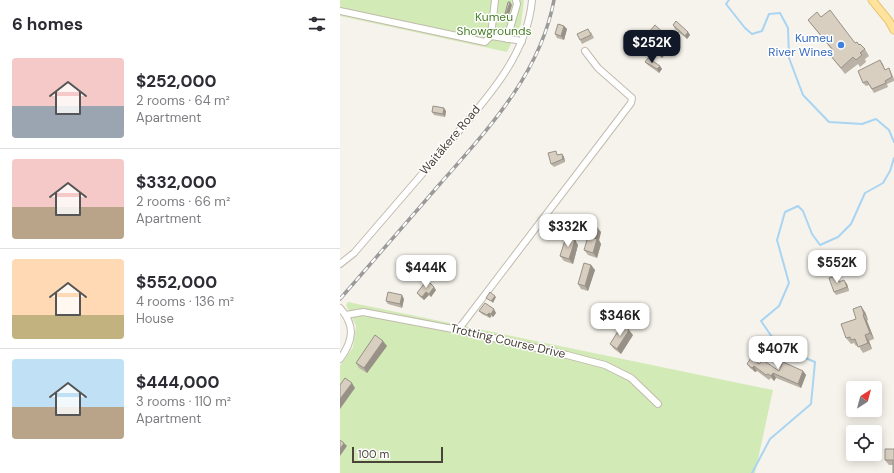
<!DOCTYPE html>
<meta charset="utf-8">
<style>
:root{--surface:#fff;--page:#f2f2f3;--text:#2b2b33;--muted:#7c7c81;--line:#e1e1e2;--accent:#111827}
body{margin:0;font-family:"DM Sans",sans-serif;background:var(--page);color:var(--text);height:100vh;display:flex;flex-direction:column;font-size:15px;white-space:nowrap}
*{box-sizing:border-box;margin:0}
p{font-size:13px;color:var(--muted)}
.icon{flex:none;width:22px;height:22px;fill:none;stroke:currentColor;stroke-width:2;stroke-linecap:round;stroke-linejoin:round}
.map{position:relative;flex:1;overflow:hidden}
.panel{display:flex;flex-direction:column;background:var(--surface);width:340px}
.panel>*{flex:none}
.needle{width:26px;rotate:36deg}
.controls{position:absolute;left:506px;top:381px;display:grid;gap:8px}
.controls a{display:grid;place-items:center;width:36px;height:36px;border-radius:4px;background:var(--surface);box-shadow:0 2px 10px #0003;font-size:20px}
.scale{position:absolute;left:12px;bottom:10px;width:91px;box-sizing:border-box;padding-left:4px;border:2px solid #4b4439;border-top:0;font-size:11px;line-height:14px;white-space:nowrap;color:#4b4439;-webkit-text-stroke:3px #fff;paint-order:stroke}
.price{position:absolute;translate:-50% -34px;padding:0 9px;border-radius:8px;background:#fff;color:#222;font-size:13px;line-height:26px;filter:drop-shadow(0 1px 2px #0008)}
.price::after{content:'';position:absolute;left:50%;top:24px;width:12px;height:9px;margin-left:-6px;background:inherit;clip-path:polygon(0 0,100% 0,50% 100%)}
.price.current{background:var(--accent);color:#fff}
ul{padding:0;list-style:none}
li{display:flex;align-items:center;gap:12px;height:100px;padding:0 12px}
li+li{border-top:1px solid var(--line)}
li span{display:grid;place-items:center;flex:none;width:112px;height:80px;border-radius:4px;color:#555}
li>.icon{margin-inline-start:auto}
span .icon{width:48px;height:48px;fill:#fffc;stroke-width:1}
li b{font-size:17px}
h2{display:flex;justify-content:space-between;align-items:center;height:48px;padding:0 12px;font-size:17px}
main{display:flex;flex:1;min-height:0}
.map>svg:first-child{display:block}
</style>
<main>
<section class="panel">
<h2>6 homes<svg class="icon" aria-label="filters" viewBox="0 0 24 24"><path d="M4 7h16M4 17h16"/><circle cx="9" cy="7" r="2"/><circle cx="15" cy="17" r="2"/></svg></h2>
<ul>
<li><span style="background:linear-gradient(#f6c9c9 60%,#9aa5b1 0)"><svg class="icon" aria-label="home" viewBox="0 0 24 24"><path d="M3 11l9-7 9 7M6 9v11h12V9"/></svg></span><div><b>$252,000</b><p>2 rooms · 64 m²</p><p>Apartment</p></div></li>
<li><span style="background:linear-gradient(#f6c9c9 60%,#b9a48a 0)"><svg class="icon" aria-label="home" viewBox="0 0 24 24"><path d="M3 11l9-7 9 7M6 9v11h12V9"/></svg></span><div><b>$332,000</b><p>2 rooms · 66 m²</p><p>Apartment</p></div></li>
<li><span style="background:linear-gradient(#ffd9b3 70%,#c2b280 0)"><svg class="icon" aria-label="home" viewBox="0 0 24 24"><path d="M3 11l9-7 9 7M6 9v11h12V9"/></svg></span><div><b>$552,000</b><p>4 rooms · 136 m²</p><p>House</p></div></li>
<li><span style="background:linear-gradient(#bfe0f5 60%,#b9a48a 0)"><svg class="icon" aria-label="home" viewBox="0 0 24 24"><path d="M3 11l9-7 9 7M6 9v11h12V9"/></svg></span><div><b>$444,000</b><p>3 rooms · 110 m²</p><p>Apartment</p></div></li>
</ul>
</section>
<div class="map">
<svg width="554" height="473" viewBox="0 0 554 473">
<rect width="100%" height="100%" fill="#f6f3ec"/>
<g fill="#d2eab5">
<path d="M0 0H184L181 24 167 52 0 16Z"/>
<path d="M8 302 433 390 415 473H0V366L13 347 16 326 6 305Z"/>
</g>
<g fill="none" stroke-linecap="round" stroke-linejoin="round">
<g stroke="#a9d4f2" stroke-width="2">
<path d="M389 0 386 4 405 28 412 34 422 31 429 14 440 13 448 28 449 58 463 95 489 122 522 124 536 119 549 130 554 142"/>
<path d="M412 473 430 439 471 404 475 362 439 347 421 321 439 306 449 283 437 240 445 212 458 206 463 211 472 234 480 245 498 237 511 224 525 193 543 183 550 171 554 158"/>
</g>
<defs>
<g id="minor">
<path d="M0 11 145 42 151 36 182 41"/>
<path d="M151 36 155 0"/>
<path d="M167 39 177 4 176 0"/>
<path d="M0 264 14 253C43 219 72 186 101 152 138 108 187 60 192 0"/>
<path d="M0 308C16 326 13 341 0 359"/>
<path d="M6 315 23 312 118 330 227 355 265 365 291 378 318 404"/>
<path d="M118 330 291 103 292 98 258 68 245 51"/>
</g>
<path id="major" d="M532 0 549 21 554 30"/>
</defs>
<use href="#minor" stroke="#c2bbae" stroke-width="8"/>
<use href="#major" stroke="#e6c16a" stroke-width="9"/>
<use href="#minor" stroke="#fff" stroke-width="6"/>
<use href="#major" stroke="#ffe39c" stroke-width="7"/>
<defs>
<path id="rail" d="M0 299C33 261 66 223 99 185 147 130 200 75 214 0"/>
</defs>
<use href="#rail" stroke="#9a9a9a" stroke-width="3.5"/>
<use href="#rail" stroke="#fff" stroke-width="2" stroke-dasharray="6" stroke-linecap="butt"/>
</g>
<g fill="#bab2a6">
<path d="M481 17 515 43 519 45 525 49 529 56 525 59 526 62 520 67 518 64 505 74 490 55 492 50 468 20Z"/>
<path d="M333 25 348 32 350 35 347 39 335 29Z"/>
<path d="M224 26 227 29 224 40 217 38 215 34Z"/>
<path d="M251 32 254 38 242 44 240 40Z"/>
<path d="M303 39H330L334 44 322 58 306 44Z"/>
<path d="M540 60 543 64 545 70 549 68 551 72 554 79V81L547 84 548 87 534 93 529 85 526 86 523 83Z"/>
<path d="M305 62 320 66 322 69 319 73 308 65Z"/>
<path d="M106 111 105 117 94 115 92 112Z"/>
<path d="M218 154V155L222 154 224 157 225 162 214 167 211 164Z"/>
<path d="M261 232 259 240 261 244 257 258 248 255 244 250Z"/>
<path d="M235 240 238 245 233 264 224 261 220 256Z"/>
<path d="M251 265 255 270 248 291 241 289 238 284Z"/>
<path d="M499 279 500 282 507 284 509 291 496 295 494 292Z"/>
<path d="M96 290 91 297 89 295 84 300 80 297 77 293Z"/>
<path d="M64 299 62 308 48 304 46 301Z"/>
<path d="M139 311 156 313 153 317 151 316 150 318 142 314Z"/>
<path d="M525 312 528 320 527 321 534 339 529 341 532 349 523 353 518 345 516 346 514 343 511 344 506 338 516 319Z"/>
<path d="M293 335 281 354 274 349 270 344Z"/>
<path d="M47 346 27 373 19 368 16 363Z"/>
<path d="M407 364 439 371H463L466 375 461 388 436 378 434 381 431 378 429 380 417 371 415 372 410 368Z"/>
<path d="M554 449 553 465H549L545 460Z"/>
<path d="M514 454H531L532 455H515Z"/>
</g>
<g fill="#979187">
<path d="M170 2 172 5 168 18 166 14Z"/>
<path d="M224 26 227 29 224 40 221 36Z"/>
<path d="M348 32 350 35 347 39 345 36Z"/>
<path d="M330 39 334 44 322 58 318 53Z"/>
<path d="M320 66 322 69 319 73 317 69Z"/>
<path d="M104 108 106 111 105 117 103 114Z"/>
<path d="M222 154 224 157 225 162 223 159Z"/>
<path d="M257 227 261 232 259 240 261 244 257 258 253 253 254 238Z"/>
<path d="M235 240 238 245 233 264 229 259Z"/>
<path d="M251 265 255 270 248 291 245 286Z"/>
<path d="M504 280 507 284 509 291 507 287Z"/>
<path d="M94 287 96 290 91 297 89 294Z"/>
<path d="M86 292 89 295 84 300 82 297Z"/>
<path d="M62 295 64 299 62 308 60 304Z"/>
<path d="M155 296 156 297 153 303 151 301Z"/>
<path d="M521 306 525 312 528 320 524 314Z"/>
<path d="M154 309 156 313 153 317 151 314Z"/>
<path d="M149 313 151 316 150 318 147 315Z"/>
<path d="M523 315 527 321 534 339 530 333Z"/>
<path d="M289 330 293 335 281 354 277 349Z"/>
<path d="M525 335 529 341 532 349 528 343Z"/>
<path d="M43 341 47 346 27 373 24 368Z"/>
<path d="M414 366 417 371 415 372 412 368Z"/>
<path d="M463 371 466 375 461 388 458 384Z"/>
<path d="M433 373 436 378 434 381 431 376Z"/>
<path d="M12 383 15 388 0 409V399Z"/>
<path d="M4 443 7 446 0 456V449Z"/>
</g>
<g fill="#d8cfc1" stroke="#979187">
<path d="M168 2H170L166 14H165Z"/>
<path d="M490 10 515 43 517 42 519 45 520 44 525 49 520 53 522 55 516 60 513 57 501 68 490 55 489 53 493 50 468 20 477 12 481 17Z"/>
<path d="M336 21 348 32 345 36 333 25Z"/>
<path d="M218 24 224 26 221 36 215 34Z"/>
<path d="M315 25 330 39 318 53 303 39Z"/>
<path d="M248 29 251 35 240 40 237 34Z"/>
<path d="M308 58 320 66 317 69 305 62Z"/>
<path d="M540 60 545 70 549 68 552 77 545 81 546 83 532 89 527 81 523 83 518 71Z"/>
<path d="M93 106 104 108 103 114 92 112Z"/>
<path d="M216 151 217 155 222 154 223 159 211 164 208 153Z"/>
<path d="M252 226 257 227 254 238 257 239 253 253 244 250 250 230H251Z"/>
<path d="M226 237 235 240 229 259 220 256Z"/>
<path d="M244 263 251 265 245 286 238 284Z"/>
<path d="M496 276 499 282 504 280 507 287 494 292 489 278Z"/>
<path d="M87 280 94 287 89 294 86 292 82 297 77 293Z"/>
<path d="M48 292 62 295 60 304 46 301Z"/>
<path d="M150 292 155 296 151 301 146 298Z"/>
<path d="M145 303 154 309 151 314 149 313 147 315 139 311Z"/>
<path d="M521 306 524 314 523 315 530 333 525 335 528 343 518 347 515 339 511 340 510 337 506 338 501 324 516 319 513 309Z"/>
<path d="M282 325 289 330 277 349 270 344Z"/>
<path d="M35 335 43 341 24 368 16 363Z"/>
<path d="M411 358 419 364 423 360 439 371 443 362 463 371 458 384 433 373 431 376 428 374 426 375 414 366 412 368 407 364Z"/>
<path d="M5 378 12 383 0 399V385Z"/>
<rect x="511" y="439" width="2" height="11"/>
<path d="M0 440 4 443 0 449Z"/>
<path d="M545 449H554V473H553V460H545Z"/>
</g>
<circle fill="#3f7fe0" stroke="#fff" stroke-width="1.5" cx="501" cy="45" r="4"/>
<g text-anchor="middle" stroke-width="3" stroke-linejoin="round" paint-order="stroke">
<g font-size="12" fill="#4a7f2a" stroke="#fff">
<text x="154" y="21">Kumeu<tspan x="154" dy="14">Showgrounds</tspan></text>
</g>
<g font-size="12" fill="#366cbe" stroke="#fff" text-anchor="end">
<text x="493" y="42">Kumeu<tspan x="493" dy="14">River Wines</tspan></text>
</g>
<g font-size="12" fill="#4b4439" stroke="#fff">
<text transform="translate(110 140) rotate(-50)" y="4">Waitākere Road</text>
<text transform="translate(168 341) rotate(13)" y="4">Trotting Course Drive</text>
</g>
</g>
</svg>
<div class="controls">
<a><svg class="needle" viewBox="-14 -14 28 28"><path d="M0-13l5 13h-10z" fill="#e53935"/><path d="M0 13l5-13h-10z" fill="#7c7c81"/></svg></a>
<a><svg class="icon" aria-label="locate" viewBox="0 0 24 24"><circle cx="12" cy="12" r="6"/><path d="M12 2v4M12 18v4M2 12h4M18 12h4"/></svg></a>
</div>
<div class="scale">100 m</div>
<b class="price current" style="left:312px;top:64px">$252K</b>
<b class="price" style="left:228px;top:248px">$332K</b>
<b class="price" style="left:497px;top:284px">$552K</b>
<b class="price" style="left:86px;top:289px">$444K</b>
<b class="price" style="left:280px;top:337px">$346K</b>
<b class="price" style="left:438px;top:370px">$407K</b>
</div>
</main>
